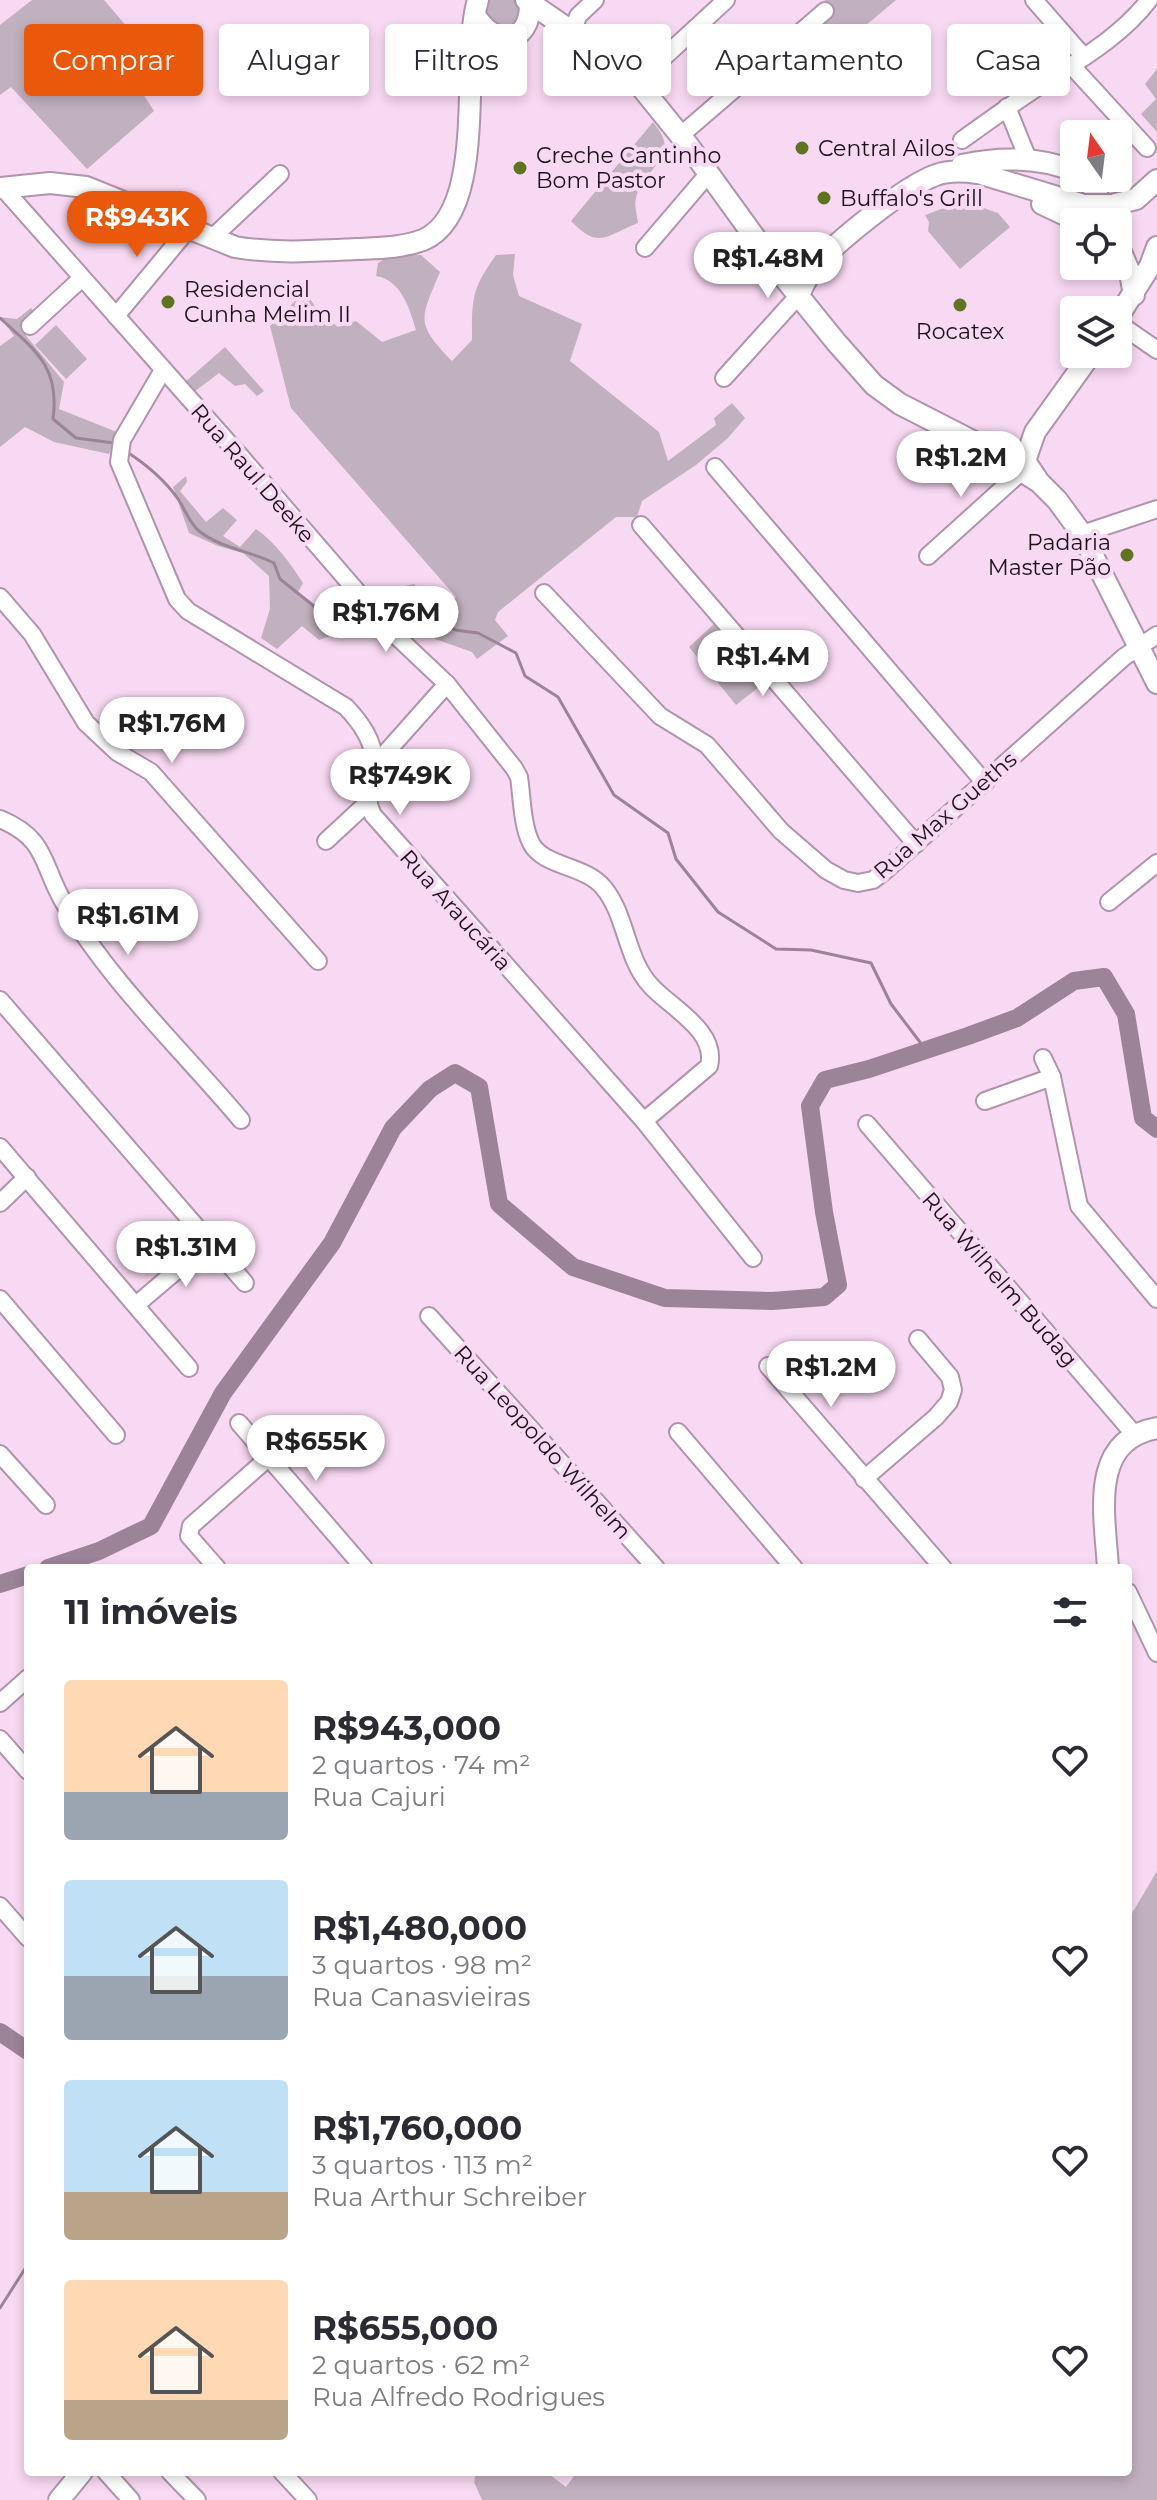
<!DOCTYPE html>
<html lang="pt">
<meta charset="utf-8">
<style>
:root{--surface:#fff;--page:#f7f7f7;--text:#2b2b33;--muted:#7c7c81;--accent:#ea580c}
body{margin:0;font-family:Montserrat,sans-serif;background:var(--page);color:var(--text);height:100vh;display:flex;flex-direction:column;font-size:30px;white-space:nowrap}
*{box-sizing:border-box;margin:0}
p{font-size:26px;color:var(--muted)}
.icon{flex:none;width:44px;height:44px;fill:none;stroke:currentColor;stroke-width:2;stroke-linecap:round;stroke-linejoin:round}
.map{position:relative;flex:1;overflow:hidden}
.drawer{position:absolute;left:24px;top:1564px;width:1108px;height:912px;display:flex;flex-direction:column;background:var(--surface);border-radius:8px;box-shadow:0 4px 12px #0003}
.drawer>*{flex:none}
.guide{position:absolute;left:24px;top:24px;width:1110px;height:72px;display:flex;gap:16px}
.needle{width:52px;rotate:346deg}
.fabs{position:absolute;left:1060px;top:120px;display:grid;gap:16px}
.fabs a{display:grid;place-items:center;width:72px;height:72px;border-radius:8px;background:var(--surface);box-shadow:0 4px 12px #0003;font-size:40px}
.price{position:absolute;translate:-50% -68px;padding:0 18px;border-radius:28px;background:#fff;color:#222;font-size:26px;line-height:52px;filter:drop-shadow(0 2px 4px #0008)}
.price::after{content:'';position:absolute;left:50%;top:48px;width:24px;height:18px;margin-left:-12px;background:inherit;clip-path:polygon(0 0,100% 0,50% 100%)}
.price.active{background:var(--accent);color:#fff}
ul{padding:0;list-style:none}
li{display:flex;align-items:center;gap:24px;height:200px;padding:0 40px}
li span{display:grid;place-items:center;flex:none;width:224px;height:160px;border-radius:8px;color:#555}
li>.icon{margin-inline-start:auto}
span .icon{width:96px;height:96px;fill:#fffc;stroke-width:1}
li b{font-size:34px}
h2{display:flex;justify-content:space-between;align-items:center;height:96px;padding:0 40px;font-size:34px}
.tag{padding:0 28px;border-radius:8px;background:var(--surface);box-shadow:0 4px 12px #0003;font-size:28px;line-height:72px}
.tag.active{background:var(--accent);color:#fff}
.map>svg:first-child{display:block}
</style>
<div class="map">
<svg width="1157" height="2500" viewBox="0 0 1157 2500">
<rect width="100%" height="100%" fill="#f8d9f3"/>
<g fill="#c1b0be">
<path d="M32 0H104L147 50 129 72 154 111 87 169 11 87 0 95V25Z"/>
<path d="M487 0H515L522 8 517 25 508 29 498 28 485 15Z"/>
<path d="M826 0H896L816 67 797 42 831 12 824 1Z"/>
<path d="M1157 69V132L1141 114 1156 99 1145 84Z"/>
<path d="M653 122C684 159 645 164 636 198 634 205 637 215 638 223 605 236 599 250 571 221Z"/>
<path d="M963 201 998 213 1010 227 960 269 928 231 929 222 925 215Z"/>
<path d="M393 254 421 255 440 272C420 319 415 323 452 361L472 340C472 299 471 290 496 255L515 254 513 275 519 296 582 324 570 361 659 432 668 461 716 425 714 418 732 403 745 418 728 438 696 465 642 501 637 517H616L498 612 495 620 508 636 477 659 472 652 435 639 432 630 426 624 456 597 291 408 270 326 305 291 316 308 338 327 356 321 382 342 416 330C409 307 401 280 376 276L378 263Z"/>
<path d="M31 308 34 312 23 332 64 382 59 409 117 432 109 454 54 442 25 427 0 447V346L14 336 0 317 17 319Z"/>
<path d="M56 325 87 359 66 379 35 345Z"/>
<path d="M225 347 264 391 257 396 245 384 235 386 219 373 194 392 185 382Z"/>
<path d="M186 476 187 482 180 491 206 522 223 508 237 520 223 536 240 547 256 529C276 543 290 563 303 583L298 592 319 609 339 617 361 609 365 617C348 623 337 635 319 640L302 626 277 649 261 638 270 609 269 576 243 553 218 546 189 533 173 487Z"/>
<path d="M414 584 419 590 405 604 387 609 376 598 387 590Z"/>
<path d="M714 624 763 684 736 705 689 647Z"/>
<path d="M1157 1871V2500H482L474 2482 476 2472H546L566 2487 577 2472H1128V1920Z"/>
</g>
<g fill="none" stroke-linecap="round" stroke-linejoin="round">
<g stroke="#9c8498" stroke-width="3">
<path d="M0 318C36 351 60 367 53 419L76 438 114 443"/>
<path d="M127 452C147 465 164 479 178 499 185 509 189 523 199 531 220 548 250 551 274 563L280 579 334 622 363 611"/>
<path d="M380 605 413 601 455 630 478 633 516 653 525 676 558 697 614 795 668 833 676 859 718 912 776 949 811 950 871 963 891 1004 926 1050"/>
<path d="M0 2308 28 2264"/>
</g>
<g stroke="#9c8498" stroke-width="18">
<path d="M48 1568 99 1551 151 1526 223 1393 332 1243 393 1128 430 1089 455 1073 479 1087 499 1204 573 1267 665 1298 772 1301 824 1297 838 1285 824 1212 810 1106 825 1080 869 1069 968 1036 1017 1018 1074 981 1104 977 1126 1014 1143 1118 1157 1129"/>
<path d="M0 1584 28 1575"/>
<path d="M0 2032 28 2051"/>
</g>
<defs>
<g id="minor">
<path d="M1034 0 1084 57"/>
<path d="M573 31 578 16 595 0"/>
<path d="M1071 65 1147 148"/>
<path d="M637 82 726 0"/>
<path d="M1007 107 1028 159"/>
<path d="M681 135 825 11"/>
<path d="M962 140C987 122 1012 104 1038 87 1077 61 1120 38 1149 0"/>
<path d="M3 188 241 457 392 632 447 684 514 768 519 777C522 797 522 825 531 843 543 867 585 865 603 887 627 915 625 958 651 986 671 1008 718 1031 709 1066L644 1121"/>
<path d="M212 238 280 174"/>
<path d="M645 248 709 173"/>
<path d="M116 316 189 228"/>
<path d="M1118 323 1157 350"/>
<path d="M30 326 82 278"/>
<path d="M163 370 122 440 119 462 177 599 188 611 346 707C361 723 375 742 374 765 374 786 362 793 373 815L644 1121 753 1258"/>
<path d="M724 378 799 295"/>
<path d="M715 467 985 783"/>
<path d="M641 525 916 844"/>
<path d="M1082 534 1157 509"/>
<path d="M928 556 1022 471"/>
<path d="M544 593 660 716 707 745 781 831 826 870 844 880 858 883 873 880 886 870 1124 657 1157 635"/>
<path d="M0 597 32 634 86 723 117 752 151 772 318 961"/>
<path d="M374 766 447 684"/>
<path d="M0 819C48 839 41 864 64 903 108 980 183 1051 241 1120"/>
<path d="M326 841 367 803"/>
<path d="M1109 902 1157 863"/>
<path d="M0 1000 245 1283"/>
<path d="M1043 1058 1052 1077 1079 1206 1157 1299"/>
<path d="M985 1101 1052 1077"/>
<path d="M867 1124 1134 1434"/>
<path d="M0 1147 189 1368"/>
<path d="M0 1203 27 1177"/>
<path d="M0 1299 116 1435"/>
<path d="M136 1305 210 1242"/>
<path d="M429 1316 656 1568"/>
<path d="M768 1366 943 1568"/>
<path d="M239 1423 364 1568"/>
<path d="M678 1432 794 1568"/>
<path d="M0 1454 46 1505"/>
<path d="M864 1479 936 1417 949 1402 953 1390 950 1377 918 1339"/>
<path d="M217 1568 189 1536 191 1526 268 1458"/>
<path d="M1128 1592 1157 1653"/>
<path d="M0 1703 28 1678"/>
<path d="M0 1739 28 1771"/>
<path d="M0 1906 28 1938"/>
<path d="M106 2472 131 2500"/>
<path d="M170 2472 197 2500"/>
<path d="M282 2472 308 2500"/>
</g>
<g id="major">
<path d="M526 0 612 59 637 82 688 145 785 279 836 342 874 385 900 404 984 447 1012 465 1039 482 1057 500 1082 534 1157 683"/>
<path d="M475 15C494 47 530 46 530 4"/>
<path d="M471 87 510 37"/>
<path d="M962 165C999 157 1039 157 1074 171"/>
<path d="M1086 178 1095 190 1109 222"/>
<path d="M0 188 50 183 86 187 235 247C276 254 316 251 357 249 379 248 401 248 423 240 489 212 460 58 478 0"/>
<path d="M1042 204 1080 222"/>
<path d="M1112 205 1136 199 1157 180"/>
<path d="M1118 245 1130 273 1134 295"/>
<path d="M768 255 798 261 825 254"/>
<path d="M799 295C803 286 807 277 814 268 834 243 905 186 936 175 949 170 964 171 978 173L1084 205"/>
<path d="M1118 317 1150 266 1157 247"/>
<path d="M1037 479 1025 461 1035 432 1091 354"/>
<path d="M1108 1568C1105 1516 1088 1440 1157 1428"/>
<path d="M59 2500 82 2472"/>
</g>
</defs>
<use href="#minor" stroke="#b093ac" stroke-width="20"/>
<use href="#major" stroke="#b093ac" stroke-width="24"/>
<use href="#minor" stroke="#fff" stroke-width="16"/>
<use href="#major" stroke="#fff" stroke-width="20"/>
<defs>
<path id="major-bridge" d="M1084 205H1112"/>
</defs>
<use href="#major-bridge" stroke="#b093ac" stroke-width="24" stroke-linecap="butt"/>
<use href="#major-bridge" stroke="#fff" stroke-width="20"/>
</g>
<g fill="#607321" stroke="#f8d9f3" stroke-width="3">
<circle cx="802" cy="148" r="8"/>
<circle cx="520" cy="168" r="8"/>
<circle cx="824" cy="198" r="8"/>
<circle cx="168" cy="302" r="8"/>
<circle cx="960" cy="305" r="8"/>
<circle cx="1127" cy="555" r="8"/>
</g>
<g text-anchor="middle" stroke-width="8" stroke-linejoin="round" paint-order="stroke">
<g font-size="22" fill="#1c111a" stroke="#f8d9f3" text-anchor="start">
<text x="818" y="156">Central Ailos</text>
<text x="536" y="163">Creche Cantinho<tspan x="536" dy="25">Bom Pastor</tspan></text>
<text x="840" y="206">Buffalo's Grill</text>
<text x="184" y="297">Residencial<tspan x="184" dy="25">Cunha Melim II</tspan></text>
<text x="960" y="339" text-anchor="middle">Rocatex</text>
<text x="1111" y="550" text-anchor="end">Padaria<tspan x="1111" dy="25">Master Pão</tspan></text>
</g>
<g font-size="22" fill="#1c111a" stroke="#f8d9f3">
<text transform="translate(253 473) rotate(49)" y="8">Rua Raul Deeke</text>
<text transform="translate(945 815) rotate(-41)" y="8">Rua Max Gueths</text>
<text transform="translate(456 910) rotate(48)" y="8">Rua Araucária</text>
<text transform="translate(1000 1279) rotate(49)" y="8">Rua Wilhelm Budag</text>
<text transform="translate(543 1442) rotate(48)" y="8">Rua Leopoldo Wilhelm</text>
</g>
</g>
</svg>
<div class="fabs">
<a><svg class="needle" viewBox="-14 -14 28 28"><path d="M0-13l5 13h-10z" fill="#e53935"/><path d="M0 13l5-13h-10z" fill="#7c7c81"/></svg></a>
<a><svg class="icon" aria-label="locate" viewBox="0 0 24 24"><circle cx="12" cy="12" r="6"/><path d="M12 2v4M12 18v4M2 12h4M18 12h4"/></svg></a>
<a><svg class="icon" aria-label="layers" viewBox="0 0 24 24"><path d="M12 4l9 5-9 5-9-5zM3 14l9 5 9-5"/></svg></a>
</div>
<b class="price active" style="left:137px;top:259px">R$943K</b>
<b class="price" style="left:768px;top:300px">R$1.48M</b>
<b class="price" style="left:961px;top:499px">R$1.2M</b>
<b class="price" style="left:386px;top:654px">R$1.76M</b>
<b class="price" style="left:763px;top:698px">R$1.4M</b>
<b class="price" style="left:172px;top:765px">R$1.76M</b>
<b class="price" style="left:400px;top:817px">R$749K</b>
<b class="price" style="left:128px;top:957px">R$1.61M</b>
<b class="price" style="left:186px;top:1289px">R$1.31M</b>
<b class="price" style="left:831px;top:1409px">R$1.2M</b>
<b class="price" style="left:316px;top:1483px">R$655K</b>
<div class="guide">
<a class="tag active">Comprar</a>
<a class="tag">Alugar</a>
<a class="tag">Filtros</a>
<a class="tag">Novo</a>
<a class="tag">Apartamento</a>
<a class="tag">Casa</a>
</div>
<section class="drawer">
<h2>11 imóveis<svg class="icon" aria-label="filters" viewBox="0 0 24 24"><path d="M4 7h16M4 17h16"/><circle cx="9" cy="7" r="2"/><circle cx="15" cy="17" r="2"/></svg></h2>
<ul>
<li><span style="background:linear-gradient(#ffd9b3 70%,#9aa5b1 0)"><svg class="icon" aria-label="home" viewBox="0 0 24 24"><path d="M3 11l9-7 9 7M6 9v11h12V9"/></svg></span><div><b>R$943,000</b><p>2 quartos · 74 m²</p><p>Rua Cajuri</p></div><svg class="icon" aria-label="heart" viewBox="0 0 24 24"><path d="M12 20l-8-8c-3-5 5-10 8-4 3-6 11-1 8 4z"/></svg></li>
<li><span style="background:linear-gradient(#bfe0f5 60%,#9aa5b1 0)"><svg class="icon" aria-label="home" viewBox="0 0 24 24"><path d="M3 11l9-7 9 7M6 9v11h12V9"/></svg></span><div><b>R$1,480,000</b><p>3 quartos · 98 m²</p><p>Rua Canasvieiras</p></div><svg class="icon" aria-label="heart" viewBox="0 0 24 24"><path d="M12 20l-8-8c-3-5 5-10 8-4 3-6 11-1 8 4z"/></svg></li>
<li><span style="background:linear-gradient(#bfe0f5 70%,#b9a48a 0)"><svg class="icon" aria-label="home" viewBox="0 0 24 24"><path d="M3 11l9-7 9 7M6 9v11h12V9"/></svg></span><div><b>R$1,760,000</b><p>3 quartos · 113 m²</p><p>Rua Arthur Schreiber</p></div><svg class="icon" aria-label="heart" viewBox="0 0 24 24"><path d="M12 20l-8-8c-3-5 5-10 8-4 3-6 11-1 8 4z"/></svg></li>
<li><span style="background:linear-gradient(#ffd9b3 75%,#b9a48a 0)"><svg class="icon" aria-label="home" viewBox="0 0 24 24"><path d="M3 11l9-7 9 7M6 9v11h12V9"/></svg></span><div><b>R$655,000</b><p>2 quartos · 62 m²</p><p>Rua Alfredo Rodrigues</p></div><svg class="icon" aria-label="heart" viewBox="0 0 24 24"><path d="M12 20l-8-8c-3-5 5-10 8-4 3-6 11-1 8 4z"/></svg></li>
</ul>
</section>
</div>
